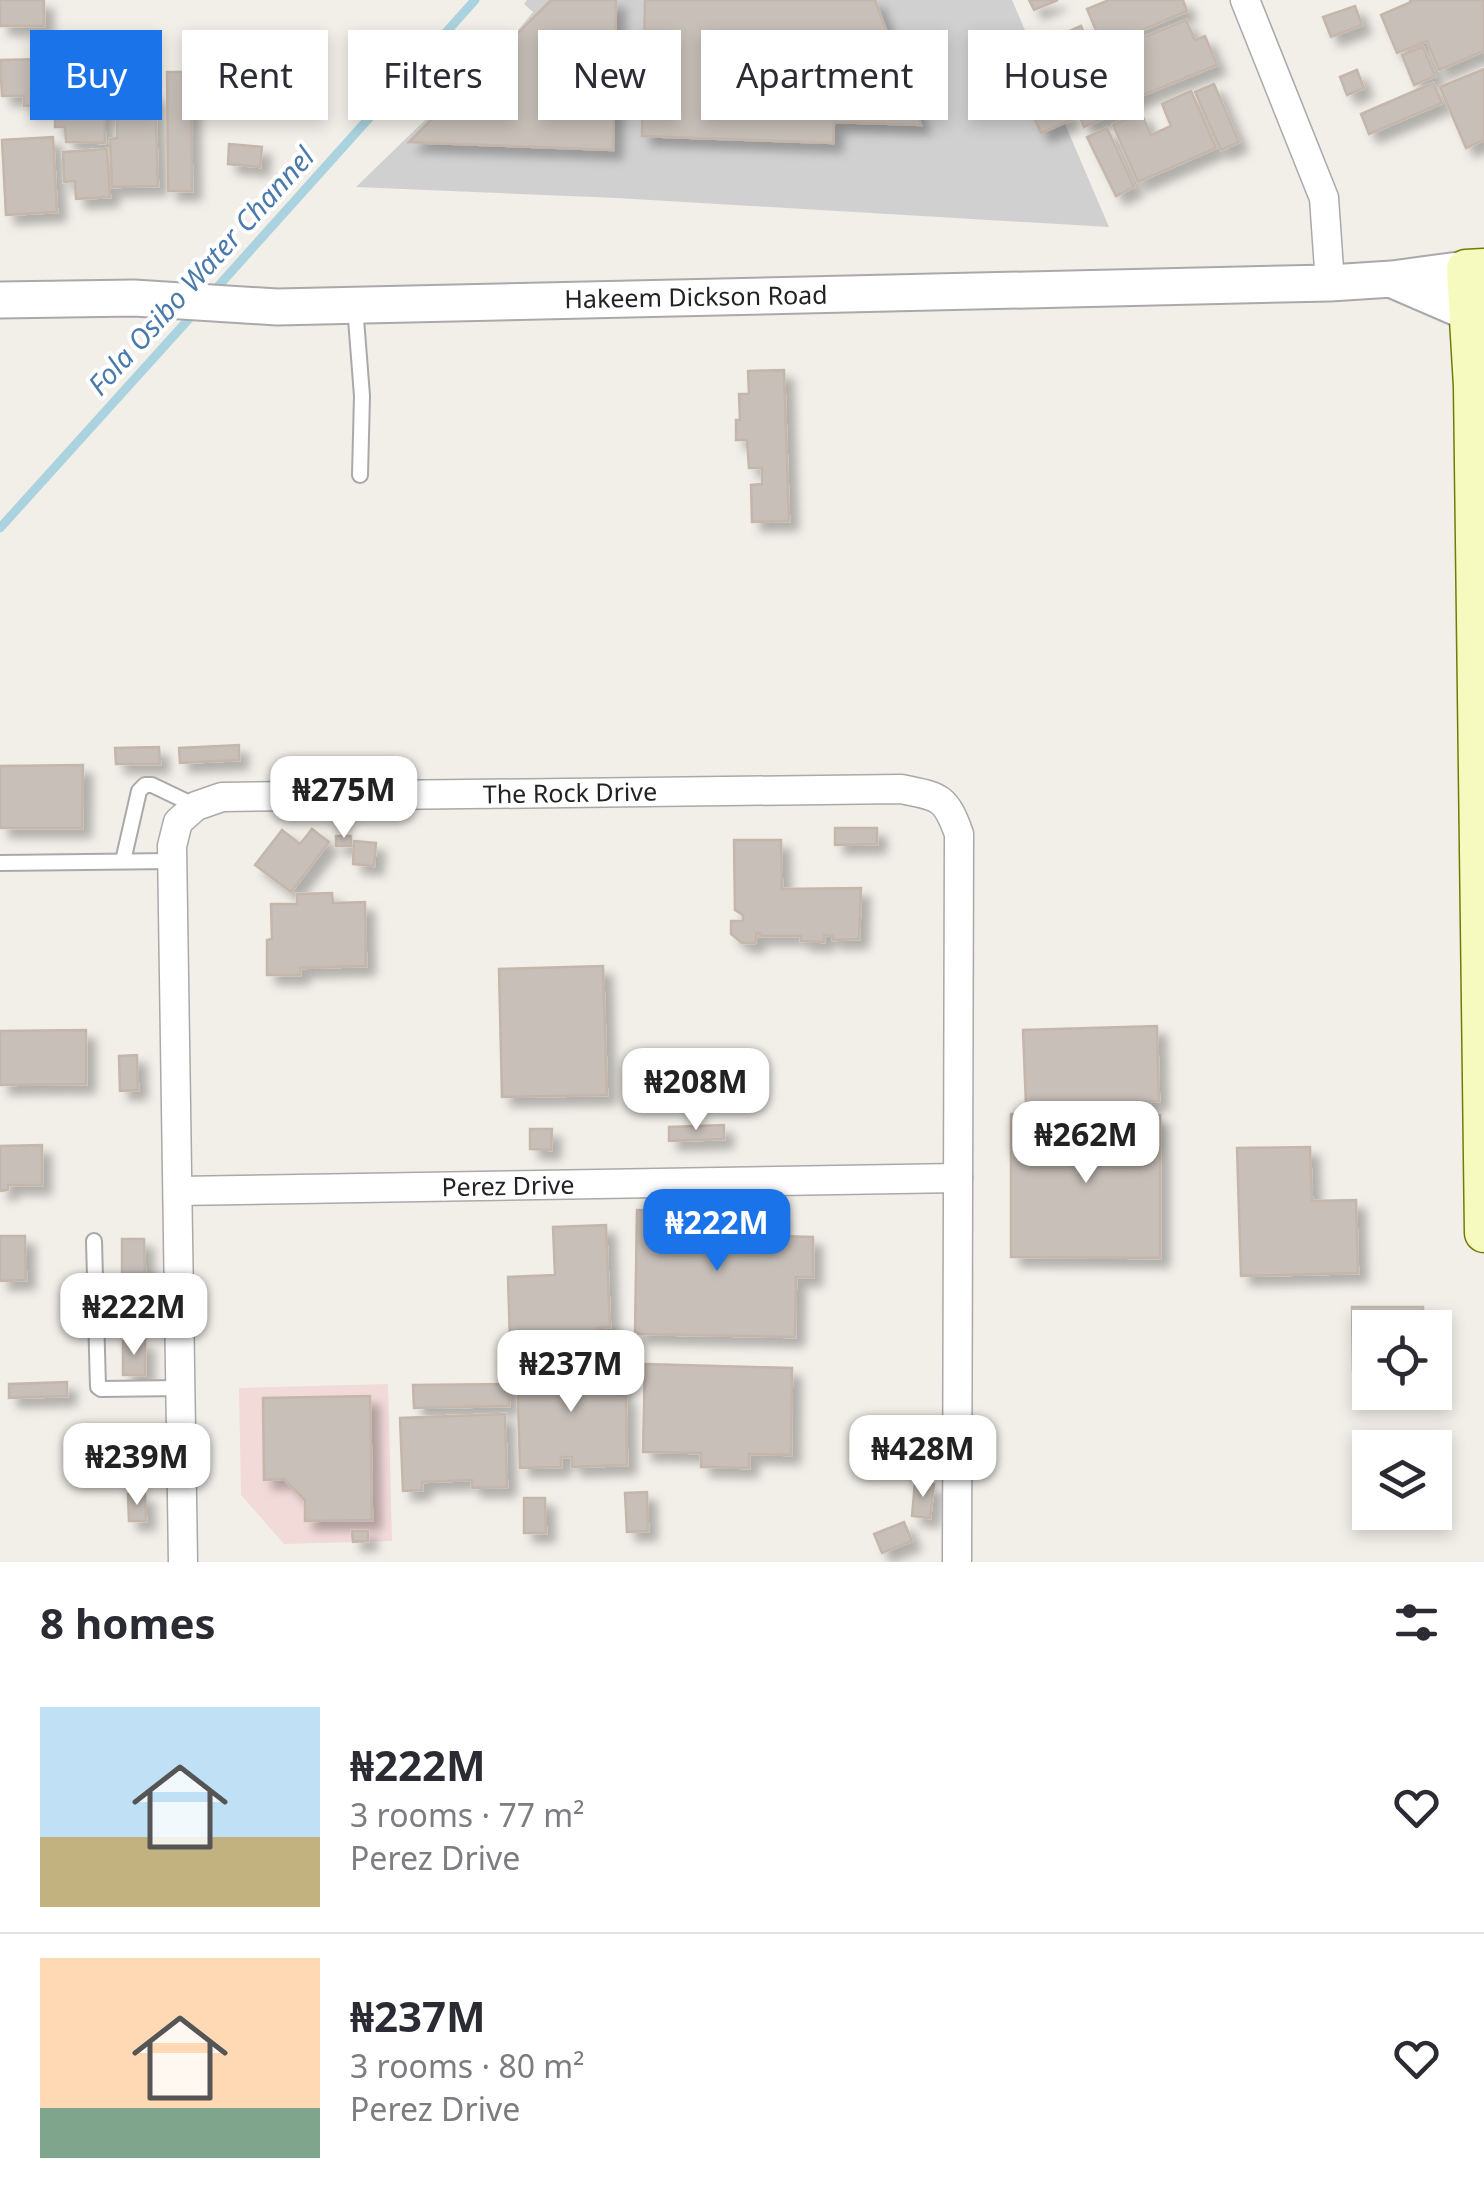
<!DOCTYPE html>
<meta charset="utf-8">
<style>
:root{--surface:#fff;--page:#f7f7f7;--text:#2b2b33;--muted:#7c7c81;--line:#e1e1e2;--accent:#1a73e8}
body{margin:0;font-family:"Noto Sans",sans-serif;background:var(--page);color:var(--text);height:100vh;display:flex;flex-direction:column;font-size:38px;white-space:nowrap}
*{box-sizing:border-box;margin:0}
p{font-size:32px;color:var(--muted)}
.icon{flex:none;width:55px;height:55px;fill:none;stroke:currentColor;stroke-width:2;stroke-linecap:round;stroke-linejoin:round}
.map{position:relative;height:1562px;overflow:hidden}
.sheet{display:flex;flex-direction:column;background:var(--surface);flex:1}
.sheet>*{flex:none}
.top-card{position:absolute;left:30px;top:30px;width:1425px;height:90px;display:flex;gap:20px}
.controls{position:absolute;left:1352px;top:1310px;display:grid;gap:20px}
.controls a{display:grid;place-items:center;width:100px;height:100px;border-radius:0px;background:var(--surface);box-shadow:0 5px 15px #0003;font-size:50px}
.price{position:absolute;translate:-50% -85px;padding:0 22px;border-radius:20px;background:#fff;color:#222;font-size:32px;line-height:65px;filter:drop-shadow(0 2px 5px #0008)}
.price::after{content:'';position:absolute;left:50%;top:60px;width:30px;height:22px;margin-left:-15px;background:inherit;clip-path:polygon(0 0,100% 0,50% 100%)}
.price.on{background:var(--accent);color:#fff}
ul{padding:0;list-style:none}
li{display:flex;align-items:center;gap:30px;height:250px;padding:0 40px}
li+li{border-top:2px solid var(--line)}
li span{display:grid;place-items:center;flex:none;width:280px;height:200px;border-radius:0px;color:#555}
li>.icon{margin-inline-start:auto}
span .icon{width:120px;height:120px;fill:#fffc;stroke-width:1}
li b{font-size:42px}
h2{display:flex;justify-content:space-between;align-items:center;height:120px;padding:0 40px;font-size:42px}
.pill{padding:0 35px;border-radius:0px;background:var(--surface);box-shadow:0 5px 15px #0003;font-size:35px;line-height:90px}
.pill.on{background:var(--accent);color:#fff}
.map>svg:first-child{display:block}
</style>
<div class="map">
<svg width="1484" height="1562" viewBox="0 0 1484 1562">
<defs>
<filter id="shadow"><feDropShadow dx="9" dy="9" stdDeviation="5" flood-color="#0004"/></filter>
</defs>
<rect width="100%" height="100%" fill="#f2efe9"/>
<path fill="#f2dad9" d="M388 1384 392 1541 284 1544 241 1495 239 1388Z"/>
<path fill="#d0d0d0" d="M527 0H1012L1109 227 617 198 356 187 518 30 533 12 524 4Z"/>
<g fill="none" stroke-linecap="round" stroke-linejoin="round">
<g stroke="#aad3df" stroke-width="9">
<path d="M213 292 475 0"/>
<path d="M0 528 196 311"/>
</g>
</g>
<g fill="#c7bfb8" stroke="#c4b6ab" stroke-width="2.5" filter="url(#shadow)">
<rect x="0" y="0" width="44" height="26"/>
<path d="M551 0H616L613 150 409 142Z"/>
<path d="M645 0H875L921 125 834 122 833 143 642 136Z"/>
<path d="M1029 0H1058L1034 10Z"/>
<path d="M1109 0H1183L1187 11 1103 47 1087 9Z"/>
<path d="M1410 0H1484V51L1439 70 1427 41 1397 53 1381 15 1411 2Z"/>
<path d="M1355 6 1362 25 1331 37 1323 17Z"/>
<path d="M1186 20 1195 40 1205 36 1217 65 1126 102 1105 53Z"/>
<path d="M1081 26 1118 112 1084 127 1047 41Z"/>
<path d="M1423 47 1435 76 1414 85 1402 55Z"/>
<path d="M1045 49 1054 70 1035 78 1026 58Z"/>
<path d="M45 59 46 105 24 106V96H2L0 60Z"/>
<path d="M94 64 104 91 105 143 66 142 65 127H55V83H64V65Z"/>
<rect x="115" y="64" width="30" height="24"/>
<path d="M1484 69V140L1466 148 1440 87Z"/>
<path d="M1357 70 1364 88 1347 95 1340 77Z"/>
<path d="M167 72H191L192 191H168Z"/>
<path d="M1054 82 1071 120 1041 133 1025 95Z"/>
<path d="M1433 83 1442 103 1369 134 1361 114Z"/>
<path d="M1214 84 1239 142 1221 150 1195 92Z"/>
<path d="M1191 91 1216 148 1138 182 1113 125 1141 113 1151 135 1171 126 1162 104Z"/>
<path d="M155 93 158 186 112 187 110 139 117 138V116H110L109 94Z"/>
<path d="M1107 128 1134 187 1116 196 1087 137Z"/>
<path d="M53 137 57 212 6 215 2 140Z"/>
<path d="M229 144 262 147 260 167 228 164Z"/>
<path d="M107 149 110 197 76 199 75 181 64 182 63 152Z"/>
<path d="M784 370 789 521 752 522 751 485 762 484V468H749L747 440H736V420H740L739 394H749L748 371Z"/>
<path d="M239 745V760L180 763 179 748Z"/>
<path d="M159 747 160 764H116L115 748Z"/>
<path d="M83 765 82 828H0V766Z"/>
<path d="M835 828H877V844L835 845Z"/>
<path d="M312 829 329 842 291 892 255 865 282 830 300 844Z"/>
<rect x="336" y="836" width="15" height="10"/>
<path d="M734 840H781L782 889 861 888 859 939 833 940V936L824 935V942L801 941V936H760V933H757L755 943H742L731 934V921H743V915L735 910Z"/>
<path d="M354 841 376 843 374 866 353 864Z"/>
<path d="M332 893 333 903 365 902 366 966 300 968V975H267V940L272 939 271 904H297V894Z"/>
<path d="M603 966 607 1095 502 1097 499 969Z"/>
<path d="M1157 1026 1159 1101 1026 1105 1023 1030Z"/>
<path d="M86 1030V1084L0 1085V1031Z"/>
<path d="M137 1055 138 1090 120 1091 119 1056Z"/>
<path d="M1011 1114 1160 1115V1258L1011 1257Z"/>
<path d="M724 1125V1139L669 1141V1127Z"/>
<path d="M530 1129H552L551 1150 530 1149Z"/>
<path d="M42 1145V1185H8V1190L0 1191V1146Z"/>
<path d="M1310 1147 1312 1201 1356 1200 1358 1273 1241 1276 1237 1148Z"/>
<path d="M637 1210 778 1213 777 1236 813 1237V1277H796L795 1337 635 1334Z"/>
<path d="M606 1225 610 1327 596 1328 597 1338 510 1341 508 1277 555 1275 553 1227Z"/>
<path d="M0 1236H25L26 1280 0 1281Z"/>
<path d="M122 1239H144L145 1273H122Z"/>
<path d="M1352 1307H1423L1424 1328H1370V1371H1353Z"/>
<path d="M145 1340V1375H123V1341Z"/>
<path d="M576 1359V1364L619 1363 620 1395H626L627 1465 572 1467V1457H561V1467L520 1468 517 1365H555V1360Z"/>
<path d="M645 1364 792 1368 791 1455 749 1454V1468L701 1467V1453L643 1452Z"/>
<path d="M67 1382V1396L9 1398V1384Z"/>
<path d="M508 1384 509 1406 414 1408 413 1385Z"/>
<path d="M370 1396 372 1520 305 1521V1500L284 1479 264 1480 263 1398Z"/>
<path d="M505 1414 507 1487 472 1488V1480L422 1482V1490L403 1491 400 1418Z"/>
<path d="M915 1482 934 1484 930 1518 912 1516Z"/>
<path d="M647 1492 648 1531 627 1532 625 1493Z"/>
<path d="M128 1494H145L146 1521H129Z"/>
<path d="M524 1498H545L546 1533H524Z"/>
<path d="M904 1522 912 1541 882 1553 874 1534Z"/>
<path d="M352 1531H368V1541L353 1542Z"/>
</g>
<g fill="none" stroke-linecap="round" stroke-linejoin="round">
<defs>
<g id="service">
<path d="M355 306 362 396 360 475"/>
<path d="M123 861 139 791 145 785H152L196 806"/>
<path d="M0 863 172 861"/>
<path d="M94 1241 98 1387 101 1389 181 1388"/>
</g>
<g id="minor">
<path d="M1245 0 1324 198 1330 283"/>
<path d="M178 1191 958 1178"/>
<path d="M183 1562 172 846 178 822 196 806 222 797 901 789C939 797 945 795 959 834L957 1562"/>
</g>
<g id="tertiary">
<path d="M1393 280 1467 312"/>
<path d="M0 300 134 298 277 307 1330 283 1392 279 1466 269"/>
</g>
<path id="secondary" d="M1484 268 1466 269 1473 386 1484 1233"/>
</defs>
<use href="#service" stroke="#a9a9a9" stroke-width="18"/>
<use href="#minor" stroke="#a9a9a9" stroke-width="31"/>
<use href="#tertiary" stroke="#a9a9a9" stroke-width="39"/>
<use href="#secondary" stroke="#707d05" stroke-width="41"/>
<use href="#service" stroke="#fff" stroke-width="14"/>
<use href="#minor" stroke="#fff" stroke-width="28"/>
<use href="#tertiary" stroke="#fff" stroke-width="35"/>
<use href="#secondary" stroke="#f7fabf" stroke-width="38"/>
</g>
<g text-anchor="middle" stroke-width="8" stroke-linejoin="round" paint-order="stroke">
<g font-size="25" fill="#222" stroke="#fff">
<text transform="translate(696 297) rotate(-1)" y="9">Hakeem Dickson Road</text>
<text transform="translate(570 793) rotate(-1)" y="9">The Rock Drive</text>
<text transform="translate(508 1186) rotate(-1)" y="9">Perez Drive</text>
</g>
<g font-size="28" font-style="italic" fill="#4a7aab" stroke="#fff">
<text transform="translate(201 271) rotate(-48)" y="10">Fola Osibo Water Channel</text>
</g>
</g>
</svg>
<div class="controls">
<a><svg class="icon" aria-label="locate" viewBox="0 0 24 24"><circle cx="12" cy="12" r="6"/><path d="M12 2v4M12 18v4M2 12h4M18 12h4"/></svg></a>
<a><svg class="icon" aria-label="layers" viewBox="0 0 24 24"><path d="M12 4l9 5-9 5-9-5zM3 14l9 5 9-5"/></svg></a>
</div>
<b class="price" style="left:344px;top:841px">₦275M</b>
<b class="price" style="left:696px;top:1133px">₦208M</b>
<b class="price" style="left:1086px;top:1186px">₦262M</b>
<b class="price on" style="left:717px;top:1274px">₦222M</b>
<b class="price" style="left:134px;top:1358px">₦222M</b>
<b class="price" style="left:571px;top:1415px">₦237M</b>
<b class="price" style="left:923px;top:1500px">₦428M</b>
<b class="price" style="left:137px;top:1508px">₦239M</b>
<div class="top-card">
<a class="pill on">Buy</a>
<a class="pill">Rent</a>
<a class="pill">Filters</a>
<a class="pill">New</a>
<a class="pill">Apartment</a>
<a class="pill">House</a>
</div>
</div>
<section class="sheet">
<h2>8 homes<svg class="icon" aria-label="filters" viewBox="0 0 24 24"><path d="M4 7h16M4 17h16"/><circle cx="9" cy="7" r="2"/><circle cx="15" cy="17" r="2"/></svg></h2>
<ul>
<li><span style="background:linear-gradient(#bfe0f5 65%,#c2b280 0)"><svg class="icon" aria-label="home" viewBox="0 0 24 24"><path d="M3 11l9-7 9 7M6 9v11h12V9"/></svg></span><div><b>₦222M</b><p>3 rooms · 77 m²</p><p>Perez Drive</p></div><svg class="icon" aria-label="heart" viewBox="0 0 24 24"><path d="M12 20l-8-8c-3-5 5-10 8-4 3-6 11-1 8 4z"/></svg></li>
<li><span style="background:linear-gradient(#ffd9b3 75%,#7fa58c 0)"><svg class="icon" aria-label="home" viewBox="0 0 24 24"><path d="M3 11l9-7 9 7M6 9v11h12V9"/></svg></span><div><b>₦237M</b><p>3 rooms · 80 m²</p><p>Perez Drive</p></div><svg class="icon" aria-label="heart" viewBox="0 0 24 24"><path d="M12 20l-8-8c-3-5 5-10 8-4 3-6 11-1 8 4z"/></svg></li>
</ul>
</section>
